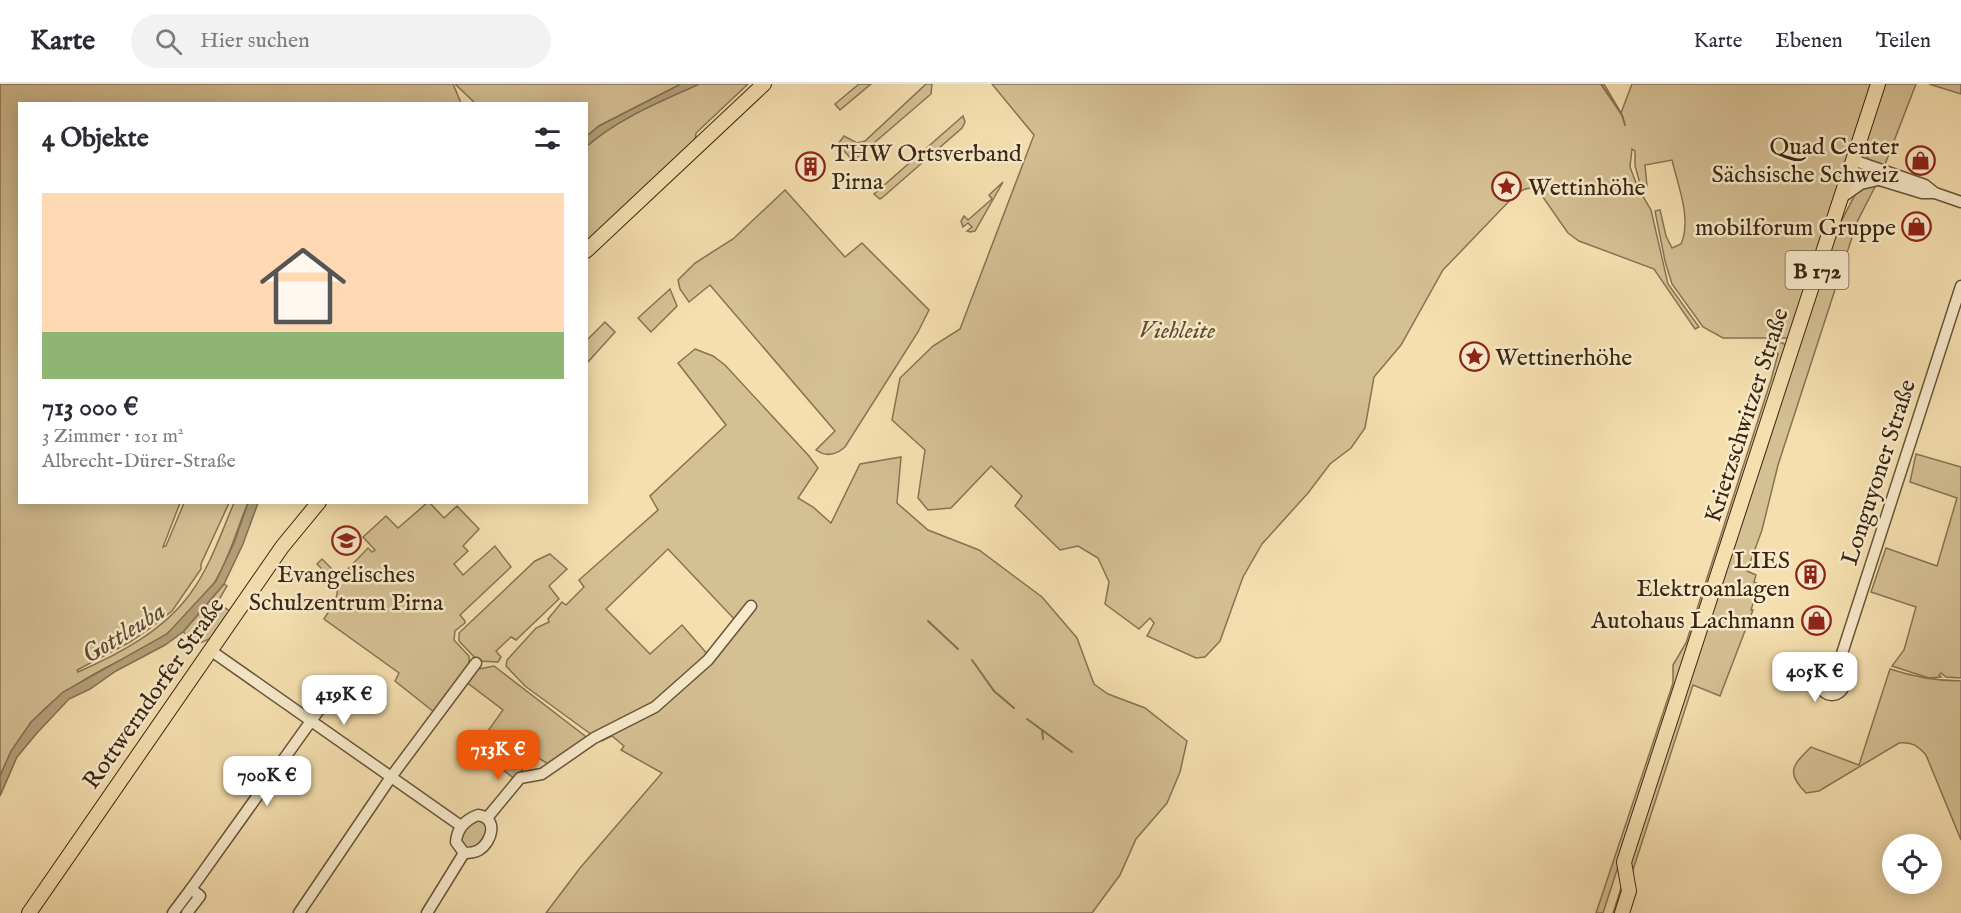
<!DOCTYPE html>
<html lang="de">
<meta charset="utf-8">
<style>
:root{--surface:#fff;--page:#f2f2f3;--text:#2b2b33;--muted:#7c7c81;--line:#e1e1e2;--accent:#ea580c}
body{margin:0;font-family:"IM FELL English",serif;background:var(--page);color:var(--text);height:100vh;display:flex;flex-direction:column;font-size:22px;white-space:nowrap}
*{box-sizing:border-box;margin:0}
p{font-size:20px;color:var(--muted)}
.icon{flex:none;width:33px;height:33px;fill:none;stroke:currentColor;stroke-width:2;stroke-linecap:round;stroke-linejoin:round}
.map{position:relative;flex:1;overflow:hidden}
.drawer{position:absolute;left:18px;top:18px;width:570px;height:402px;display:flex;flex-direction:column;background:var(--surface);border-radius:0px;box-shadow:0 3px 15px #0003}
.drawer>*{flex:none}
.tools{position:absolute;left:1882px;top:750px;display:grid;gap:12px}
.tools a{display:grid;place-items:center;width:60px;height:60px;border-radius:50%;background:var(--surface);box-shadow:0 3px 15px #0003;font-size:30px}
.price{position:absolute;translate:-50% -51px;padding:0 14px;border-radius:12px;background:#fff;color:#222;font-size:20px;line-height:39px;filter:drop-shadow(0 2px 3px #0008)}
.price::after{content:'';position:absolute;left:50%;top:36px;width:18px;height:14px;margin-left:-9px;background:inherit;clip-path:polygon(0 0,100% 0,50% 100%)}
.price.on{background:var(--accent);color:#fff}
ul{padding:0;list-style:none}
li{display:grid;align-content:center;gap:12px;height:318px;padding:0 24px}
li+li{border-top:2px solid var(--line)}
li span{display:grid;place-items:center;height:186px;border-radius:0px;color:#555}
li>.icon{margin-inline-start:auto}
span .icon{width:108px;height:108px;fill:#fffc;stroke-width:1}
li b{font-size:26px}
h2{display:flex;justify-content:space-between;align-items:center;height:72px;padding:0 24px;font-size:26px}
header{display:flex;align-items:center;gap:36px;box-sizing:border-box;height:84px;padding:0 30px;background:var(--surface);border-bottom:2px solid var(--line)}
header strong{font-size:28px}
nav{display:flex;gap:33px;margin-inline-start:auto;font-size:21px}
.search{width:420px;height:54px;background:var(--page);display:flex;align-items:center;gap:15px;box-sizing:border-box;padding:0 21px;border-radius:33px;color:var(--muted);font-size:22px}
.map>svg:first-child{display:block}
</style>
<header>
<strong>Karte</strong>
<div class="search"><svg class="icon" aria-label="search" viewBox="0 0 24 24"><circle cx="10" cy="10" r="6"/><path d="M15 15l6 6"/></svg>Hier suchen</div>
<nav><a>Karte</a><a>Ebenen</a><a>Teilen</a></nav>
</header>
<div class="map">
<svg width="1961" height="829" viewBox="0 0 1961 829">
<rect width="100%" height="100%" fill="#f5dfaf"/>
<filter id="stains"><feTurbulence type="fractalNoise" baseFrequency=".00333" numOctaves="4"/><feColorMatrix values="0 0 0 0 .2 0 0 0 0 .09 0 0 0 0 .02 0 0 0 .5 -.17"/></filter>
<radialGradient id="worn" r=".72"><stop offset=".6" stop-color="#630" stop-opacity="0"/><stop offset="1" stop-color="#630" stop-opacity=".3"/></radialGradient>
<g fill="#d5c094" stroke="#877353" stroke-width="1.5">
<path d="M0 0H453L461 19 20 20V418L180 419 163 463 166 462 184 419H229L201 480V485L172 527 149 545 130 558 77 586 78 588C119 570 163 547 190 510 210 483 221 449 234 419H248C237 444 231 470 217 494 209 510 182 537 169 548 152 563 129 572 109 582 54 611 26 634 0 692Z"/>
<path d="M455 0H681L599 42 587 52 586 20 475 19Z"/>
<path d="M699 0H748L696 49 695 58 587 160V62C619 34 660 18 699 0Z"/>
<path d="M859 0H871L840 26 835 20Z"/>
<path d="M926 0H932L931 10 853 77 838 60 844 52 857 59 865 57Z"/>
<path d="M992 0H1604L1621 29 1632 0H1872L1791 252 1788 254H1723L1703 243 1672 200 1665 177 1655 127 1660 126 1666 152 1672 164 1681 160C1692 135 1678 102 1672 76L1645 81 1647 102 1641 103 1635 82V67L1632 65 1630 83 1638 104 1651 126 1668 200 1699 243 1695 245 1654 185 1579 157 1568 149 1538 106C1528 102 1524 105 1515 111L1443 186 1401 261 1374 293 1365 344 1351 364 1330 380 1308 409 1262 460 1243 493 1220 557 1205 573 1196 574 1147 552 1154 539 1150 534 1139 545 1105 520 1109 498 1098 474 1078 462 1060 466 1015 422 1022 412 991 382 951 424 928 426 918 414 925 366 892 336 900 294 933 262 960 245 1034 51Z"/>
<path d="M1884 0H1916L1884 83 1868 75 1864 64Z"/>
<path d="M1929 0H1961V10Z"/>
<path d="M963 32 965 38 962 44 883 113 880 115 874 110Z"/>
<path d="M1003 98 975 147 970 148 967 147 972 143 968 139 963 143 961 137 964 132 968 136 992 115 989 111Z"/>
<path d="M1877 99 1857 138 1778 381 1762 446 1747 487 1756 491 1754 498 1759 500 1751 526H1753L1720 612 1693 601 1619 829H1613L1833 153 1856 109 1864 103Z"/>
<path d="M785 106 845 173 862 159 929 226 918 248 845 363C836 371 826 373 816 366L835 347 710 201 689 218 680 205 678 196 695 179 733 155Z"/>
<path d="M670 205 677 222 651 248 638 234Z"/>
<path d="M605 238 615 248 587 279V256Z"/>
<path d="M1766 258 1783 259 1787 263 1603 829H1596L1673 599V581L1686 559 1771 296 1778 270Z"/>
<path d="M695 265 713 272 725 281 809 372 818 384 798 414 813 423 831 439 860 380 901 373 897 419 928 446 979 466 1042 513 1077 554 1094 600 1108 610 1145 624 1187 657 1180 688 1167 719 1136 755 1120 791 1092 829H546L580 784 662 689 621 666 624 662 612 652 602 657 599 655C623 643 647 632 668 617 703 590 728 554 755 520L752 519 736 537 668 465 606 525 650 570 682 541 709 572 654 621 614 643 592 651 525 602 506 582 507 576 536 544 549 538 548 535 562 518 566 521 584 503 579 496 658 426 650 412 726 341 678 279Z"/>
<path d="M1916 370 1961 383V594L1946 593 1941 589 1939 591 1941 593 1929 594 1892 582 1904 566 1916 523 1871 508 1886 464 1937 482 1957 414 1910 398Z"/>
<path d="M429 418 444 434 457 422 479 445 463 462 468 467 454 480 463 491 495 462 511 483 460 531 465 537V539L455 547 454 556 469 572V581L434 628 395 597 399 589 324 535C344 504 341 505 317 480L322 475 340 493 368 464 372 468 375 466 363 453 386 432 398 444 427 419Z"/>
<path d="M550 470 567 485 549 502 559 515 516 556 511 553 496 567 501 573 498 578 478 577 459 557V549L535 477Z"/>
<path d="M224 500 227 502 217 519 230 527 214 549 216 551C210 556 204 556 199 560L183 548Z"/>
<path d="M494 582 585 652 586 654 551 682 534 671 515 695 475 665 503 626 465 597 474 586Z"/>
<path d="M1890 585C1914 593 1935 597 1961 597V756L1926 671C1917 661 1912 658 1899 659L1819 707 1806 709C1785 688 1793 681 1811 663L1859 681Z"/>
<path d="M477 734 488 740 484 758 465 767 459 754 463 745Z"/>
</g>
<g fill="#b5a07a" stroke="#836f50" stroke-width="1.5">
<path d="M681 0H699C660 18 619 34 587 62V52L599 42Z"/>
<path d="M248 419H258L243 460 224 500 183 548 165 561 116 587 90 605 69 615 37 649 17 673 0 712V692L11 667 31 638 63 608 167 550 216 497 234 459Z"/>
</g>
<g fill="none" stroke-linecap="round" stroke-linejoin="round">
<g stroke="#836f50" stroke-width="2">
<path d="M1601 0 1622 31 1625 41"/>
<path d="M928 537 958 565"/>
<path d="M972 576 994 607 1014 624"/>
<path d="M1027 635 1072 668"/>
<path d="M1042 646 1043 655"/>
</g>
<defs>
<g id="minor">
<path d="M1853 76 1925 101 1935 109"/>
<path d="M1850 87 1922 109H1935L1961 118"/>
<path d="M1841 114 1861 100 1878 96"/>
<path d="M210 566 461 742"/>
<circle cx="1832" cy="599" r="12"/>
<path d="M1836 588 1961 202"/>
<path d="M478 731C499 734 492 758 479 766 474 769 469 769 464 769L456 758C457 744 465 736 478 731Z"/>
<path d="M487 734 520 694 542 690 594 654 655 623 708 576 751 522"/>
<path d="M173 829 191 805"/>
<path d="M187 829 200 812 191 805 336 602"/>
<path d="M299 829 391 693 476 579"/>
<path d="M427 829 464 769"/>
</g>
<g id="major">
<path d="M586 167 764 0"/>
<path d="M29 829 282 463 319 418"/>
<path d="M1622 829 1629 807 1624 778 1878 0"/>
</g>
</defs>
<use href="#minor" stroke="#685439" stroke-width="13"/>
<use href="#major" stroke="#392612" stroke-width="16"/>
<use href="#minor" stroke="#f8eacb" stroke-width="10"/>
<use href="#major" stroke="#f5dfaf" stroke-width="14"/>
</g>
<defs>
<symbol id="shop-ring" viewBox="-11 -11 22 22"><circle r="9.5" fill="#f8eacb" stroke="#8f2418" stroke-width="1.5"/><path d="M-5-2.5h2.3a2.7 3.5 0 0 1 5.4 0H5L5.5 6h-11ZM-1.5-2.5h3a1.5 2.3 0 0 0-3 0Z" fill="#8f2418"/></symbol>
<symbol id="building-ring" viewBox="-11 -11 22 22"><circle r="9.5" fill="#f8eacb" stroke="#8f2418" stroke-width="1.5"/><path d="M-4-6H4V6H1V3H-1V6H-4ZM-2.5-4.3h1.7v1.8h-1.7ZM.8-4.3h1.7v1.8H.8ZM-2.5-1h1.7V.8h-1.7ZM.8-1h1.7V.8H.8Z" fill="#8f2418"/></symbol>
<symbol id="sight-ring" viewBox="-11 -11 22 22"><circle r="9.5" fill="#f8eacb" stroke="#8f2418" stroke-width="1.5"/><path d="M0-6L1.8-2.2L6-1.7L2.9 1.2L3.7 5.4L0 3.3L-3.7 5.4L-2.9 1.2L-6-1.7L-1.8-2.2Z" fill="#8f2418"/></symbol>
<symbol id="school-ring" viewBox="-11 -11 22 22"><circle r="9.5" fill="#f8eacb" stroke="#8f2418" stroke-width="1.5"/><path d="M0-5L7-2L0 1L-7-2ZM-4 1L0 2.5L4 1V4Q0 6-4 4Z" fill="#8f2418"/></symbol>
</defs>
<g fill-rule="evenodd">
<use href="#shop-ring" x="1904" y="60" width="33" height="33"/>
<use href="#building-ring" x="794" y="66" width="33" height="33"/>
<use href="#sight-ring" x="1490" y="86" width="33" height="33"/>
<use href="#shop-ring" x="1900" y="126" width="33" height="33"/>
<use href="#sight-ring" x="1458" y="256" width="33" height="33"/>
<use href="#school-ring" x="330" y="440" width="33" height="33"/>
<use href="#building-ring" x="1794" y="474" width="33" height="33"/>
<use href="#shop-ring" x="1800" y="520" width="33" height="33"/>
</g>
<g text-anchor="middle" stroke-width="5" stroke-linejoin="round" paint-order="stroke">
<rect fill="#f8eacb" stroke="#72614a" stroke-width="1.5" x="1785.5" y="167" width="63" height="38" rx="4.5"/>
<g font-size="22" font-weight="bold" fill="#392612">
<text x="1817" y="194">B 172</text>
</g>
<g font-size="24" fill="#392612" stroke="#f8eacb" text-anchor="end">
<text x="1899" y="70">Quad Center<tspan x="1899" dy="28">Sächsische Schweiz</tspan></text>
<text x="831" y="77" text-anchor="start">THW Ortsverband<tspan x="831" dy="28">Pirna</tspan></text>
<text x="1528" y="111" text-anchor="start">Wettinhöhe</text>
<text x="1896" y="151">mobilforum Gruppe</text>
<text x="1495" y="281" text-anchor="start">Wettinerhöhe</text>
<text x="1790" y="484">LIES<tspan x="1790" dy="28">Elektroanlagen</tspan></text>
<text x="346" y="498" text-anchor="middle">Evangelisches<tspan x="346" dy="28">Schulzentrum Pirna</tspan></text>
<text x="1795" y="544">Autohaus Lachmann</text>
</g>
<g font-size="24" font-style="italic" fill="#604c32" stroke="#f8eacb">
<text x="1177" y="254">Viehleite</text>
</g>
<g font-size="24" fill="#392612" stroke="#f8eacb">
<text transform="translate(1746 331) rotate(-72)" y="8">Krietzschwitzer Straße</text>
<text transform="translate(1878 388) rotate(-72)" y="8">Longuyoner Straße</text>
<text transform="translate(153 609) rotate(-55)" y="8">Rottwerndorfer Straße</text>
</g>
<g font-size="26" font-style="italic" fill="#5e4b31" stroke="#f8eacb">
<text transform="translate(123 548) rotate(-32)" y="9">Gottleuba</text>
</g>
</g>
<rect width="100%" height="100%" filter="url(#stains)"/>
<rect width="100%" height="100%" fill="url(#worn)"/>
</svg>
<div class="tools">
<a><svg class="icon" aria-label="locate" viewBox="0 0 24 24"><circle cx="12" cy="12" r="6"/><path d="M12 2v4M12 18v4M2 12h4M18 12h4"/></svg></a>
</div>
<b class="price" style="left:1815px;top:619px">405K €</b>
<b class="price" style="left:344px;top:642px">419K €</b>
<b class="price on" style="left:498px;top:697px">713K €</b>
<b class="price" style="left:267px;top:723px">700K €</b>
<section class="drawer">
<h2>4 Objekte<svg class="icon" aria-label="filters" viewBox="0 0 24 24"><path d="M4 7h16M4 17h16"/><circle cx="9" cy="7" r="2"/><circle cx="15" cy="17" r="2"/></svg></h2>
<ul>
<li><span style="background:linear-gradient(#ffd9b3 75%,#8fb573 0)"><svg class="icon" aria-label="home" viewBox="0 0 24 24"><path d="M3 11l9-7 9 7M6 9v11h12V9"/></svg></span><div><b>713 000 €</b><p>3 Zimmer · 101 m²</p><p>Albrecht-Dürer-Straße</p></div></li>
</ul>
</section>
</div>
